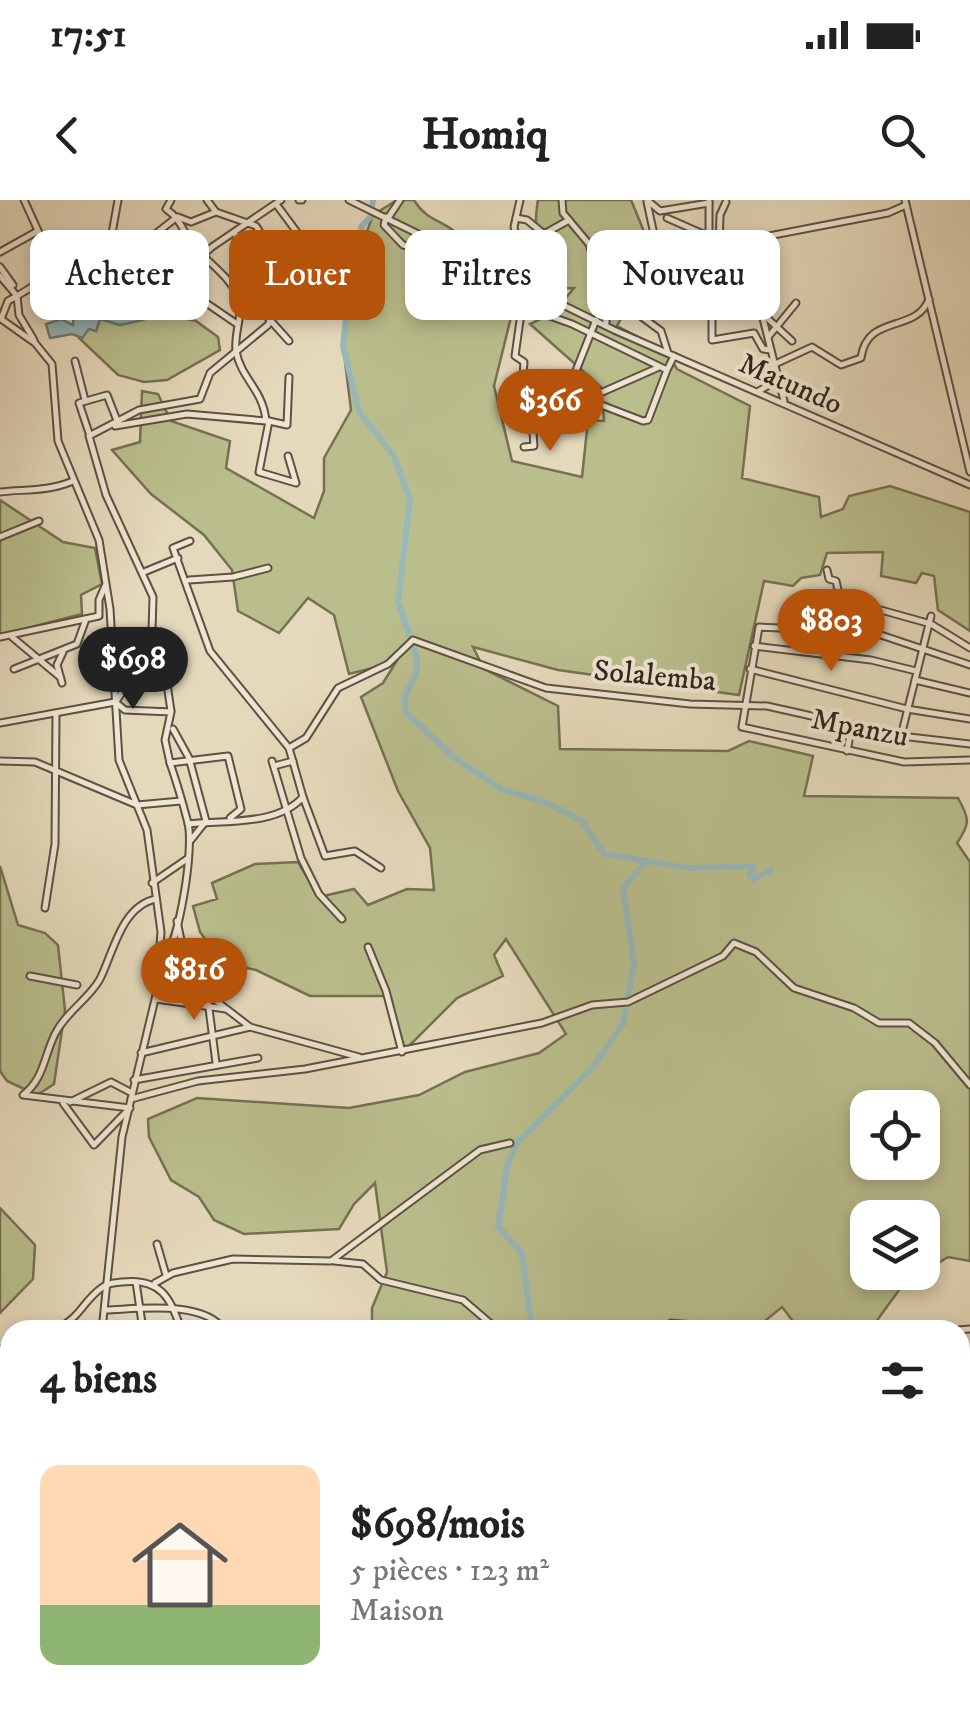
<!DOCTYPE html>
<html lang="fr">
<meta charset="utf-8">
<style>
:root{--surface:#fff;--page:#f6f6f6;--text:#222;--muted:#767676;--line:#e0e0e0;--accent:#b45309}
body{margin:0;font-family:"IM FELL DW Pica",serif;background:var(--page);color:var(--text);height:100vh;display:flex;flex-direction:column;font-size:38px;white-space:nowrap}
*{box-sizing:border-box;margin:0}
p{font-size:32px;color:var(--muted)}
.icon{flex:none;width:55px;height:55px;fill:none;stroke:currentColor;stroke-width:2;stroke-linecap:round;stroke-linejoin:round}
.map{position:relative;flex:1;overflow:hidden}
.side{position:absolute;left:0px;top:1120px;width:970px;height:392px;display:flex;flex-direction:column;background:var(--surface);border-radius:30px 30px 0 0;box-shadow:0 5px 15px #0003}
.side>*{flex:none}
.hud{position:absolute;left:30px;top:30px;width:910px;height:90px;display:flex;gap:20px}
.buttons{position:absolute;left:850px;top:890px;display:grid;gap:20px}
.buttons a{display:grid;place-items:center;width:90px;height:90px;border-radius:20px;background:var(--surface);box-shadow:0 5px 15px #0003;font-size:50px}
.price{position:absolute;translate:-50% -85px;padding:0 22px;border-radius:35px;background:var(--accent);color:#fff;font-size:32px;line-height:65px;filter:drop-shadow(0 2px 5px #0008)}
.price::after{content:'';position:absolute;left:50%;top:60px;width:30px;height:22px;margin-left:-15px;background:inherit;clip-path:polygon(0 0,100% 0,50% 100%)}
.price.current{background:#222;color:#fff}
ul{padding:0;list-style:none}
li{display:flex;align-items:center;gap:30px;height:250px;padding:0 40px}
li+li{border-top:2px solid var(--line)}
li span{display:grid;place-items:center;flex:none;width:280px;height:200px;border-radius:20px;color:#555}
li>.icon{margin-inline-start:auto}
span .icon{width:120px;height:120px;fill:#fffc;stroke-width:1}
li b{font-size:42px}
h2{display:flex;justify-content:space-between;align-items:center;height:120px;padding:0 40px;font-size:42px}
.pill{padding:0 35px;border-radius:20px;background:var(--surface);box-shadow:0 5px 15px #0003;font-size:35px;line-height:90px}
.pill.current{background:var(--accent);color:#fff}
.status{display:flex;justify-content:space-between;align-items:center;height:70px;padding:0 50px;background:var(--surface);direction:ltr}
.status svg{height:28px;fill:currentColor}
header{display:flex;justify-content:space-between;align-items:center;height:130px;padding:0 40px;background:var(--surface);font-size:45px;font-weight:700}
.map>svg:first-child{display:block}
</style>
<div class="status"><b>17:51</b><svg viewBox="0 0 49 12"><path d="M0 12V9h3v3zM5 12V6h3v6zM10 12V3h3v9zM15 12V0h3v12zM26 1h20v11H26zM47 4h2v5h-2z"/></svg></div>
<header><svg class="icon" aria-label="back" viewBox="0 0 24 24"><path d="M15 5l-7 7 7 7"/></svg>Homiq<svg class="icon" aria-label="search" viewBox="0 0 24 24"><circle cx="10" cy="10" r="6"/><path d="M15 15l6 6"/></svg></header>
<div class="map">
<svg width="970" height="1512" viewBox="0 0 970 1512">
<rect width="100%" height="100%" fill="#e5d9bb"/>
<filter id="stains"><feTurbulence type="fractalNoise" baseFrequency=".002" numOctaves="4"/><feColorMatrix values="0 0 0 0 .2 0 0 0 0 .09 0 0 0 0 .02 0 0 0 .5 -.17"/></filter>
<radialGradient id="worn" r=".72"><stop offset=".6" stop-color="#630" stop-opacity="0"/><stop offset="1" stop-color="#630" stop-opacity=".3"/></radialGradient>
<g fill="#babe8d" stroke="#757152" stroke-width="2.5" fill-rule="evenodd">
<path d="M397 0H414C432 31 464 16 468 64L511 86 497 103 513 109 494 186 512 261 582 277 588 220 604 221 601 187 530 124 553 113 574 88 534 89C540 59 532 31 538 0H631L655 58 617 126 666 151 677 169 750 206 742 278 819 297 821 317 843 309 849 296 890 286 970 312V431L938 410 934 376 922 373 916 383 881 376 883 352 827 353 820 375 801 378 793 386 764 381 739 495 558 470 473 447 484 469 558 506 560 549 728 551 749 541 813 556 804 596 958 598C970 619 970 624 957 643L970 662V1061L948 1057 902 1086 870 1130H800L782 1107 754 1130H372V1108L387 1072 375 983 354 1004 339 1029 244 1034 214 1020 199 997 171 980 149 937 148 919 197 898 349 908 419 895 465 872 539 853 566 834 506 739 494 755 503 776 457 798 405 850 385 796H310L256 770 226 763 223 754V764L200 732 193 706 217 699 212 683 255 664 298 662 319 697 354 689 368 705 407 689 434 690 430 648 398 591 361 497 383 483 396 462 349 474 334 415 308 398 279 433 238 411 232 370 204 335 151 294 112 250 140 242 142 191 158 194 171 221 230 241 226 268 314 318 324 291V258L351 210 344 153 347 85 373 15ZM868 908H922V962H868ZM868 1018H922V1072H868Z"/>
<path d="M144 108 196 121 218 137 220 150 167 180 144 182 118 175 79 138 89 128 96 131 100 119 120 125 142 120 137 111Z"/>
<path d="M0 300 63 342 95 348 102 384 81 395 82 414 0 435Z"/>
<path d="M0 666 18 725 45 733 58 745 65 810 54 884 37 895 7 881 0 871Z"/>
<path d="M0 1008 35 1045 33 1079 0 1113Z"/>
<path d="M960 1150 970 1151V1363L960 1371Z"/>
<path d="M10 1382V1502L636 1503 634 1512H0V1391Z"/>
</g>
<path fill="#99b8b9" stroke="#6f7d78" stroke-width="2.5" d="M116 72 130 78 150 105 138 111 143 120 120 125 100 119 96 131 89 129 82 138 72 134 50 138 46 124 61 119 73 125 74 111Z"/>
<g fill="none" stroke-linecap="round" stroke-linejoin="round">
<path stroke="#6f7d78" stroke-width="2.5" d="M538 1502 539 1512"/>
<g stroke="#99b8b9" stroke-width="6">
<path d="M373 0 371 16 361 27 368 51 350 79 343 146 359 212 394 256 410 300 398 401 417 458V472L405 496V511L453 557 503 590 545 602 582 621 604 654 688 668 754 666 749 675 753 679 771 670"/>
<path d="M532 1130 522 1054 498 1026 508 963 516 944 592 868 623 824 634 763 623 688 644 664"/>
</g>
<defs>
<g id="minor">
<path d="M24 0 57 72"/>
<path d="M207 0 216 12 256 26 292 82"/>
<path d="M299 0H302"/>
<path d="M349 0 614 130 970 285"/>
<path d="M562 0 563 13 589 44 596 67 627 106 661 131 668 153"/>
<path d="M647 0 660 11 709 3"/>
<path d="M905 0 970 272"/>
<path d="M647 2 660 62"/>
<path d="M178 17 191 22 216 12"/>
<path d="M386 17 384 25 403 45 460 58"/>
<path d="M388 18 400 0"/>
<path d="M516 18 527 20 544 34 569 20"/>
<path d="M667 18 708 36"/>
<path d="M236 35 237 51 260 85 262 111 289 141"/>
<path d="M113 39 154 35 177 17"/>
<path d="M730 44 750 67 771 150"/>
<path d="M719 46 720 15 726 2"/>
<path d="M709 48V1"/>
<path d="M698 50C705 74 706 93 712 117"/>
<path d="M0 52 36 32"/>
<path d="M668 58 676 96 700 103 712 117V140L754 133 763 149 771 150 784 201"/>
<path d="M0 67 13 85"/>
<path d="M0 76 17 96 8 101 1 119 35 143 52 164 58 241 99 340 110 409 119 560 147 630 161 732 156 795 122 937 102 1130"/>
<path d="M511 79 525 73 514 27 520 0"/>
<path d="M765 116 792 141"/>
<path d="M606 123V113L660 62 680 53 888 13 906 5"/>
<path d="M237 124 174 81 212 47 281 0"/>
<path d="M769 136 796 103"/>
<path d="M34 140 19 115 17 96 111 39 118 0"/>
<path d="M75 161 85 200"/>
<path d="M773 165 812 147 841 165 861 158C867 113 916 134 929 99"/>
<path d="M667 170 648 220 643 221 523 175 524 162 515 156 522 106 572 124 667 170 674 156"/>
<path d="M568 191 596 120"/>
<path d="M759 191 777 180"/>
<path d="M589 198 657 168"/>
<path d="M269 221 259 272 296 283 288 256"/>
<path d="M269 221 287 225 289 177"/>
<path d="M115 226 187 214 266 221C263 189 241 179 236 151 234 136 241 120 240 105 236 79 207 63 193 45 183 32 181 19 166 9L171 0"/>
<path d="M89 233 79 203 107 195 118 223"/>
<path d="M524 247 534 246 532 220 547 185"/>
<path d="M0 292C24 289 47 292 73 281"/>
<path d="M0 337 39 321"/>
<path d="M827 370 829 379 836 381 841 403 861 407"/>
<path d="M144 372 178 358"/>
<path d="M189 380 233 377 268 368"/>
<path d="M861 431 863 405 931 424 970 448"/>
<path d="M0 437 99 416V400L105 386"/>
<path d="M12 437 60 477"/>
<path d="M754 446 871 460 916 471"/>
<path d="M152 460 167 484 171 511"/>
<path d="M970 465 872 432 759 427 742 527 904 562 970 560"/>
<path d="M14 469 77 444 86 419"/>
<path d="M750 469 907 509 970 519"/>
<path d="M915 480 970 493"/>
<path d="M62 483 57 465 63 452"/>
<path d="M117 500 129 482 151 465 153 397 106 295 89 236 139 210 200 199 210 173 268 125 308 47 276 4"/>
<path d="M0 523 115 502 125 510 171 512 165 540 170 563 228 556 241 609 230 618"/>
<path d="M173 529 189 558 206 621 191 640"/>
<path d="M901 536 931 416"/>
<path d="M289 548 306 538 338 488 388 464 413 440 546 488 690 504 767 506 901 536 970 544"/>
<path d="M847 551 852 525"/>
<path d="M0 561 35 562 137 605 181 601"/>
<path d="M272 561 301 658 319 694 342 719"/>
<path d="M274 566 293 561"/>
<path d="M303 597 325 656 355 651 381 668"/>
<path d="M188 624C225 620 277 626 303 597L289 548 210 451 173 348 190 341"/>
<path d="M152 683 187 659"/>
<path d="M45 708 55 644 56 514"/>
<path d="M177 721 182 745 211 797 250 827 359 857"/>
<path d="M368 747 386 791 402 852"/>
<path d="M164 760C180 738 194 649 188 623 183 604 177 583 170 563"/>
<path d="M30 776 77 785"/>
<path d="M207 793 216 863"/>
<path d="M156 799 226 809"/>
<path d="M141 853 250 827"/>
<path d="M134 880 258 858"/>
<path d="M131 899 198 881 305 869 542 823 592 805 628 802 723 756 734 743 756 752 794 788 854 808 879 823H909L935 843 970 885"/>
<path d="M70 902 111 882 130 892"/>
<path d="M63 903 94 945 130 908 23 895C44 879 44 856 55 834 65 813 89 799 100 779 113 754 121 706 156 699"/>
<path d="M157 1044 166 1075"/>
<path d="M334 1061 363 1064 381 1080 463 1100 498 1130"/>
<path d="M136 1082 143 1130"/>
<path d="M155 1083 173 1073 233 1059 331 1061 480 950 510 943"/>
<path d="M106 1110C139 1109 204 1100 224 1130"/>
<path d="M55 1130C81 1117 81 1104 100 1089 108 1083 113 1083 122 1082 160 1078 171 1097 181 1130"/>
<path d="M661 1130 671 1123 750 1130"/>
<path d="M958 1130 970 1129"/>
<path d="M0 1149 10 1145"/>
<path d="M0 1177 10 1179"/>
<path d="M0 1229 10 1220"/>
<path d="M0 1337 10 1326"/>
</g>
</defs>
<use href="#minor" stroke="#5d5140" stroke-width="9"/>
<use href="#minor" stroke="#eee6d3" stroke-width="5"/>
</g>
<g text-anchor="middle" stroke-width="8" stroke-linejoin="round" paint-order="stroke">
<g font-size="30" fill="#302417" stroke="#eee6d3">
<text transform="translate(791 183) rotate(24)" y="10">Matundo</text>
<text transform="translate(655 475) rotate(5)" y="10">Solalemba</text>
<text transform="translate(860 527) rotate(11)" y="10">Mpanzu</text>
</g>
</g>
<rect width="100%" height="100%" filter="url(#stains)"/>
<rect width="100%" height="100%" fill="url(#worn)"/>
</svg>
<div class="buttons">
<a><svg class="icon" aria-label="locate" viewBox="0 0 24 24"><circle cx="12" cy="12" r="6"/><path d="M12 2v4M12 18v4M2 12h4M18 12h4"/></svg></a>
<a><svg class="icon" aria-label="layers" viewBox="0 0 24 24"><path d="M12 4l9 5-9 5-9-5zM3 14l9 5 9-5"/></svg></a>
</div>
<b class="price" style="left:550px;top:254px">$366</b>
<b class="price" style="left:831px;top:474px">$803</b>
<b class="price current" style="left:133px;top:512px">$698</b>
<b class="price" style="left:194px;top:823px">$816</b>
<div class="hud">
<a class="pill">Acheter</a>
<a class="pill current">Louer</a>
<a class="pill">Filtres</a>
<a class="pill">Nouveau</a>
</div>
<section class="side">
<h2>4 biens<svg class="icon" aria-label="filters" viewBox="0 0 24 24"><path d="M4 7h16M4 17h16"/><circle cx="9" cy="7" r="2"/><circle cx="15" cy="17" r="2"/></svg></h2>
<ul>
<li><span style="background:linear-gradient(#ffd9b3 70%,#8fb573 0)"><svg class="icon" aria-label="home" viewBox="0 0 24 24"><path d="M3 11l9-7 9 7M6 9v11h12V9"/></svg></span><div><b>$698/mois</b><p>5 pièces · 123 m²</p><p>Maison</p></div></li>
</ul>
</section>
</div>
